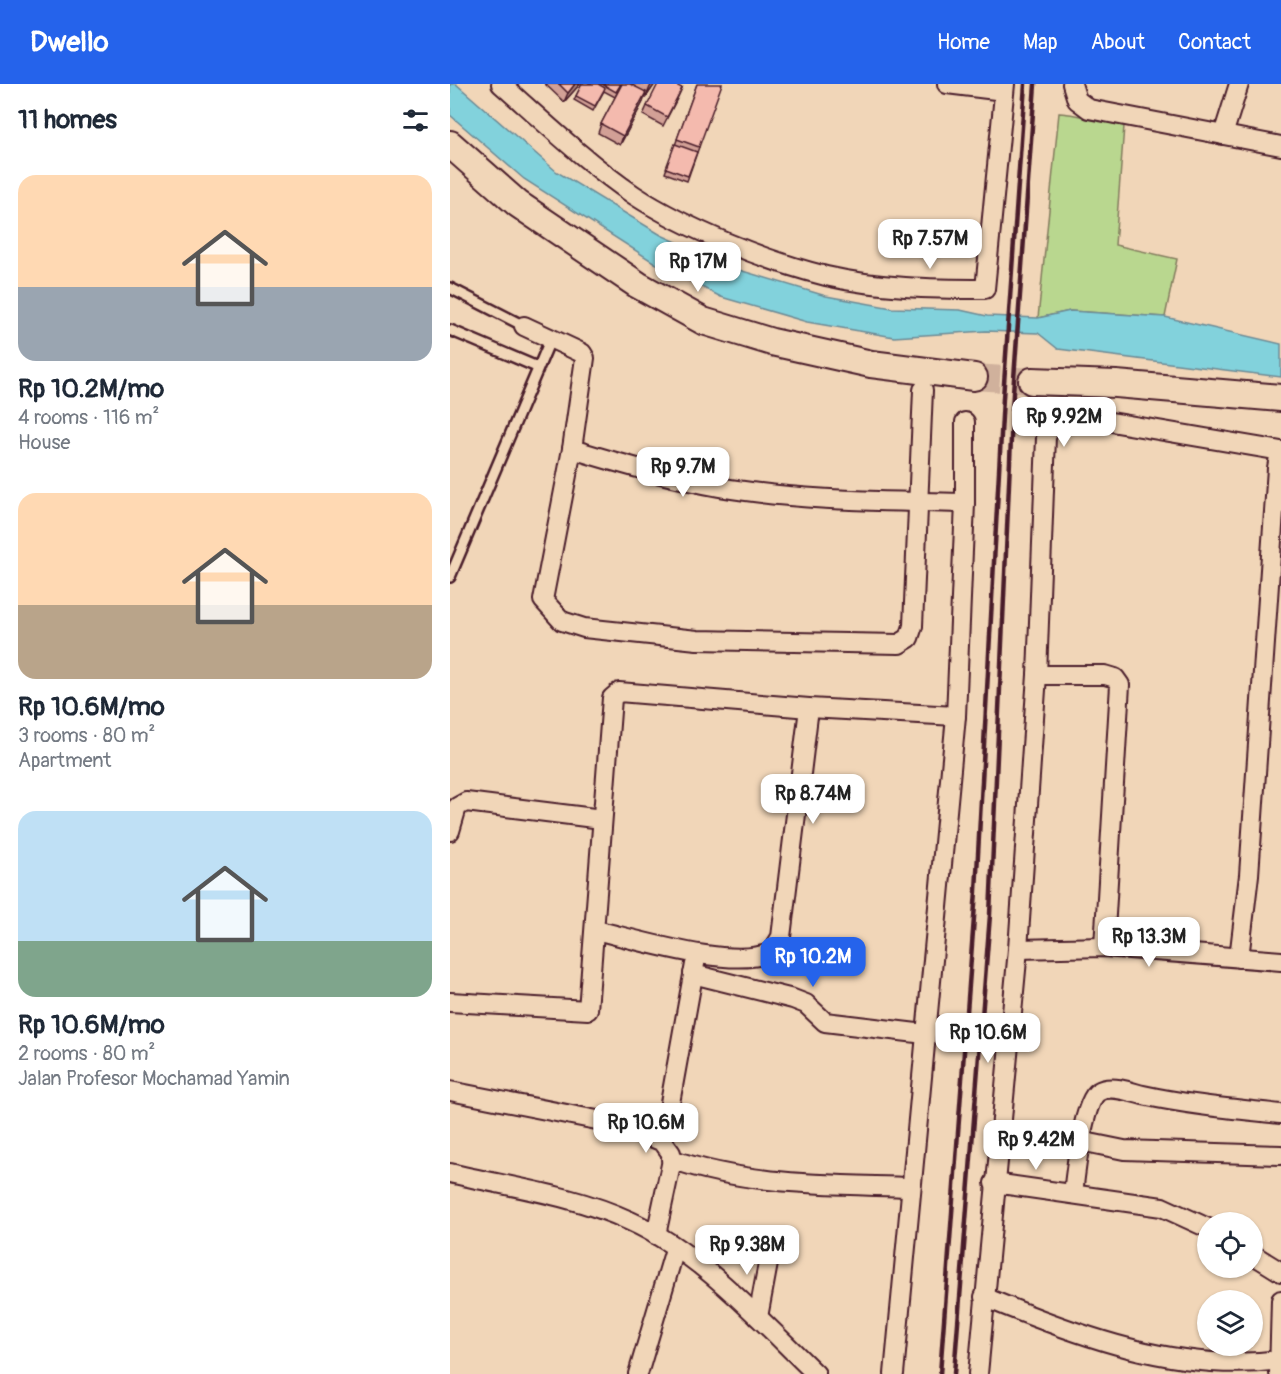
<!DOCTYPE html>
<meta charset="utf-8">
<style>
:root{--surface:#fff;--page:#f2f2f3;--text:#1f2937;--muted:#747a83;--accent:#2563eb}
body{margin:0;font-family:Pangolin,sans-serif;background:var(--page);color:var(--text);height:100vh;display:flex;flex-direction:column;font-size:22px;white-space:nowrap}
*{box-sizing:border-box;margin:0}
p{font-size:20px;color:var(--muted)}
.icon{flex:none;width:33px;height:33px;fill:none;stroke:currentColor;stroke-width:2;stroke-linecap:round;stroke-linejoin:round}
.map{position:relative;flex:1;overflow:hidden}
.drawer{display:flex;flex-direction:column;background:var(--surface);width:450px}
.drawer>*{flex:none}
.tools{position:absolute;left:747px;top:1128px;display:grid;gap:12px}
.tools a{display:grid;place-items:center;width:66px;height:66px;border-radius:50%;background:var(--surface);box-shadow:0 2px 4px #0004;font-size:30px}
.price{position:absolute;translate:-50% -51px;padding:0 14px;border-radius:12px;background:#fff;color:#222;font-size:20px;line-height:39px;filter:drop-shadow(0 2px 3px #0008)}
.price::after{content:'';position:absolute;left:50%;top:36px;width:18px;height:14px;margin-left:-9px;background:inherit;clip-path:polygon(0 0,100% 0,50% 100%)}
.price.current{background:var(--accent);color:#fff}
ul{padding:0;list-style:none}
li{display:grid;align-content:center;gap:12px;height:318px;padding:0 18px}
li span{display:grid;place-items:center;height:186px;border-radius:18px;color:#555}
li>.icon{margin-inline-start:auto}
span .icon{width:108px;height:108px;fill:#fffc;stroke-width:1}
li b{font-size:26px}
h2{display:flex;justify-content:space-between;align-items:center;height:72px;padding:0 18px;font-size:26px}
header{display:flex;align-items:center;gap:36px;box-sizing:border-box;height:84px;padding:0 30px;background:var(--accent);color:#fff}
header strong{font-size:28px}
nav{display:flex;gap:33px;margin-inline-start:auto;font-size:21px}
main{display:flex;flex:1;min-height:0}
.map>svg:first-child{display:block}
</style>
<header>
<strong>Dwello</strong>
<nav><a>Home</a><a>Map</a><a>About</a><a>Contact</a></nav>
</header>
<main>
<section class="drawer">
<h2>11 homes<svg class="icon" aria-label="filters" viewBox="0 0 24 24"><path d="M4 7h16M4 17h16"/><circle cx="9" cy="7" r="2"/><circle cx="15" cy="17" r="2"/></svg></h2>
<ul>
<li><span style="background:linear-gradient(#ffd9b3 60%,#9aa5b1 0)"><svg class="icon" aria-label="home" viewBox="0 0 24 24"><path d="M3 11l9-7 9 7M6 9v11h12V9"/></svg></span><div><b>Rp 10.2M/mo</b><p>4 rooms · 116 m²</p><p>House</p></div></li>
<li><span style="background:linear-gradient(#ffd9b3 60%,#b9a48a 0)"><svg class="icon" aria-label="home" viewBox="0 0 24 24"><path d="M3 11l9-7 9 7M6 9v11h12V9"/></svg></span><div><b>Rp 10.6M/mo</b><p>3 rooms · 80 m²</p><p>Apartment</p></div></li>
<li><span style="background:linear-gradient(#bfe0f5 70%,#7fa58c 0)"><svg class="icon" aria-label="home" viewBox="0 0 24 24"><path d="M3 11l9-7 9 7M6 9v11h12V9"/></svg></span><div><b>Rp 10.6M/mo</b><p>2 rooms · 80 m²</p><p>Jalan Profesor Mochamad Yamin</p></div></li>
</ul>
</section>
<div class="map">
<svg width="831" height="1290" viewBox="0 0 831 1290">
<rect width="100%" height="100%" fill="#f1d6b8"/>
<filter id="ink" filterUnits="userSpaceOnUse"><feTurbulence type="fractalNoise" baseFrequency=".0167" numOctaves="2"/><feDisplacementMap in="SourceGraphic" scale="12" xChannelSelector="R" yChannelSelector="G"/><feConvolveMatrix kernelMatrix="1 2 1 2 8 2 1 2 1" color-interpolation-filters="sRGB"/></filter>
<g filter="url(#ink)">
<path fill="#b9d78f" stroke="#827b5d" stroke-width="1.5" d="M609 29C631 30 652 38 674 42L665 161 727 175 715 233 620 227 588 234Z"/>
<path fill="#82d2dc" stroke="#6c8a95" stroke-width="1.5" d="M0 0H6L107 88 211 151 289 186 376 212 442 224 510 226 537 232 588 234 620 227 715 233 831 260V293L608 265 588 249 536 247 444 253 357 238 271 213 205 179 74 95 0 31Z"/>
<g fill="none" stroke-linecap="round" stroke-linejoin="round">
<path stroke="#d0b19c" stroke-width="26" stroke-dasharray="26 13" stroke-linecap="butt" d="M524 293 582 297"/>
<defs>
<g id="lane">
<path d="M0 204 74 242"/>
<path d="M0 246 87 283"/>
<path d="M0 493 101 254"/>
</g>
<g id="street">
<path d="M51 0C94 38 137 79 184 111 236 145 316 177 376 192 428 204 482 205 535 205L555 0"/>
<path d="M497 0 554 7"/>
<path d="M622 0 627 16 639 25 831 62"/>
<path d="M773 51 789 0"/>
<path d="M74 242 132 269 135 274 122 365C171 380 219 394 269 403 349 417 433 417 515 419"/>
<path d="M122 365 93 516 112 537 134 544 247 556 449 560 459 554 463 542 473 306"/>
<path d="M587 591H655L665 594 670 601 654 863"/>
<path d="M0 747 7 723 16 718 152 735"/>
<path d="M145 846C189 856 282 886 322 868L331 853 359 624"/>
<path d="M568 865 654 863 831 877"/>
<path d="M789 874 799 791 827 384 830 367"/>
<path d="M243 890 343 915 356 920 375 938 475 950"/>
<path d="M0 918 138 926 162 614 169 608 359 624 506 632"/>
<path d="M0 1007 172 1041 213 1058 221 1069 222 1076 206 1151"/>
<path d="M630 1057 674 1066 831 1071"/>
<path d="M213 1058 245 880"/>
<path d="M221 1075C297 1102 381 1100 461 1103"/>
<path d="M0 1089C59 1103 125 1111 180 1137 251 1169 311 1237 366 1290"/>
<path d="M544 1099 712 1123 758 1144"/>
<path d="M623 1110C625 1092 633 1017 648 1008 660 1000 680 1008 693 1011 738 1021 785 1025 831 1030"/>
<path d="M802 1170 831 1188"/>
<path d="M534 1213C626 1251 729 1290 830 1276"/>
<path d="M308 1233 322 1158"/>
<path d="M188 1290 225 1165"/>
<path d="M444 1290 506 632 515 419V338"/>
<path d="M528 1290 568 865 587 591 596 353 602 340 620 331 831 367"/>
<path d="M829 1290 831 1216"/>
</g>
<g id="secondary">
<path d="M0 60 68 120 188 201 253 237 322 258 421 280 524 293"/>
<path d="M582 297 666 300 831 314"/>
</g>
</defs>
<use href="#lane" stroke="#4a1f2b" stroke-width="14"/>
<use href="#street" stroke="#4a1f2b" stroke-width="22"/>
<use href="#secondary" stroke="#4a1f2b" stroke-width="30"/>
<use href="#lane" stroke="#f1d6b8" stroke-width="9"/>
<use href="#street" stroke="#f1d6b8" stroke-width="18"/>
<use href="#secondary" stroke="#f1d6b8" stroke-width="26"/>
<g stroke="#4a1f2b" stroke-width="4.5">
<path d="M490 1290 526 807 553 314 575 0"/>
<path d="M504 1290 540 831 563 309 585 0"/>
</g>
</g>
<g fill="#d2a096" stroke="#4a1f2b" stroke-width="1.5">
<path d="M95 0H130L114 18Z"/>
<path d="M132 0H172L165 13 154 7 143 27 124 16Z"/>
<path d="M172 0H205L196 13 195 12 193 18 170 61 148 49 151 40Z"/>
<path d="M247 0 249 63 237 97 215 89Z"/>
<path d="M232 4 228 13 213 42 193 31 197 22Z"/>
</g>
<g fill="#ab827a" stroke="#4a1f2b" stroke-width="1.5">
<path d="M125 0H130L114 18 118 9Z"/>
<path d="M202 0H205L196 13 200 3Z"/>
<path d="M196 8 193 18 170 61 173 52Z"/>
</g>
<g fill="#f4baae" stroke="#4a1f2b" stroke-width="1.5">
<path d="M109 0H125L118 9Z"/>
<path d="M132 0H148L155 4 145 22 126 12Z"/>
<path d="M152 0H171L166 8Z"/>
<path d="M172 0H180L196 8 173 52 151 40Z"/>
<path d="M208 0H224L232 4 217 33 197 22Z"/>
<path d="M247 0H272L249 63 227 55Z"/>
<path d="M225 60 247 68 238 92 216 84Z"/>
</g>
</g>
</svg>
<div class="tools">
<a><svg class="icon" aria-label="locate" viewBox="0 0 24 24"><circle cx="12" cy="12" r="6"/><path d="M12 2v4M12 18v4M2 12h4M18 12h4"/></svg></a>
<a><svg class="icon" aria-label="layers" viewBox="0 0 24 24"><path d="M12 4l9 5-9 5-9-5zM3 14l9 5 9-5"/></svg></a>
</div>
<b class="price" style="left:480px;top:186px">Rp 7.57M</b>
<b class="price" style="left:248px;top:209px">Rp 17M</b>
<b class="price" style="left:614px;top:364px">Rp 9.92M</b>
<b class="price" style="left:233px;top:414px">Rp 9.7M</b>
<b class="price" style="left:363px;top:741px">Rp 8.74M</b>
<b class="price" style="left:699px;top:884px">Rp 13.3M</b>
<b class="price current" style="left:363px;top:904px">Rp 10.2M</b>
<b class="price" style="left:538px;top:980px">Rp 10.6M</b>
<b class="price" style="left:196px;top:1070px">Rp 10.6M</b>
<b class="price" style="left:586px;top:1087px">Rp 9.42M</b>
<b class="price" style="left:297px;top:1192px">Rp 9.38M</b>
</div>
</main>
